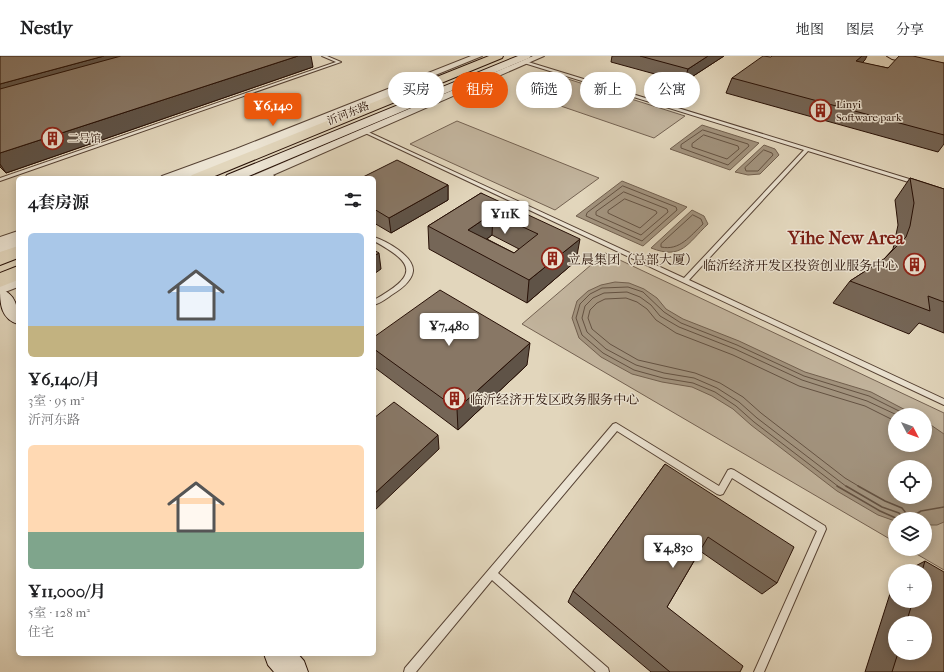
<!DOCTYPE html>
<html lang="zh">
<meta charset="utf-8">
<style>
:root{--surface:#fff;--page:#f6f6f6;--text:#202124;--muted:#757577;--line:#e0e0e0;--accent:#ea580c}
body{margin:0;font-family:"IM FELL French Canon","Noto Serif SC",serif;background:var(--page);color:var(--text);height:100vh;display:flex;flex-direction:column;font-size:15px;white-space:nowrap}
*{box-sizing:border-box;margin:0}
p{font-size:13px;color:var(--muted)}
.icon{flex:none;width:22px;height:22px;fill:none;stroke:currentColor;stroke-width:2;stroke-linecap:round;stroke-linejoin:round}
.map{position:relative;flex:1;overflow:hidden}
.details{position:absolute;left:16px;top:120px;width:360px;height:480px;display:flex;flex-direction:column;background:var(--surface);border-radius:6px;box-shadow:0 2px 10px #0003}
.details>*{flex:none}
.top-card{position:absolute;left:388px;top:16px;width:380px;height:36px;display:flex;gap:8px}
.needle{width:26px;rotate:131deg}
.controls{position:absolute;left:888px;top:352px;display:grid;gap:8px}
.controls a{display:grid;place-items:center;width:44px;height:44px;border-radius:50%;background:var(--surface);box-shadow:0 2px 10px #0003;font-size:20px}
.price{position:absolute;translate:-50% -34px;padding:0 9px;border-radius:4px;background:#fff;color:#222;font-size:13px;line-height:26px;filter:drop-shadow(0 1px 2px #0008)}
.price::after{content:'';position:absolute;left:50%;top:24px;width:12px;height:9px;margin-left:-6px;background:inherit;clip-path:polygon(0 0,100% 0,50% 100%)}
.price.on{background:var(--accent);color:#fff}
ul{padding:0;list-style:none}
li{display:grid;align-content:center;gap:8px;height:212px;padding:0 12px}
li span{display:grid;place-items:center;height:124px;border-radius:6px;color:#555}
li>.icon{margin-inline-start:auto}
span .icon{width:72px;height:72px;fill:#fffc;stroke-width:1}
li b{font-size:17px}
h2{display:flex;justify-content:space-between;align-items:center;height:48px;padding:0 12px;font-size:17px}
.pill{padding:0 14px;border-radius:18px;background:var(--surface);box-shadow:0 2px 10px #0003;font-size:14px;line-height:36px}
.pill.on{background:var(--accent);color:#fff}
header{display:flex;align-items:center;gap:24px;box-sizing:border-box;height:56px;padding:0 20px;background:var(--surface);border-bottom:1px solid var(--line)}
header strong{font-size:19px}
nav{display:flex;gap:22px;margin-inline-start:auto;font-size:14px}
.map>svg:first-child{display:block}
</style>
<header>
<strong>Nestly</strong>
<nav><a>地图</a><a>图层</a><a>分享</a></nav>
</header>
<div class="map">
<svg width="944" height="616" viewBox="0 0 944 616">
<rect width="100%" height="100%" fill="#e2d6bc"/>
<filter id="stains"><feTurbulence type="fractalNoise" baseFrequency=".005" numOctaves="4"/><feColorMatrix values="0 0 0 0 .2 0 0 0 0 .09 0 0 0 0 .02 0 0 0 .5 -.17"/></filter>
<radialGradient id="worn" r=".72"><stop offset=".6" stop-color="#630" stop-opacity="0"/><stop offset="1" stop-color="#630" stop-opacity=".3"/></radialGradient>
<g fill="#c2b49d" stroke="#746252" fill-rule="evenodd">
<path d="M552 18 685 60 654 82 517 35Z"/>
<path d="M457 65 599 122 555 154 410 88Z"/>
<path d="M605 197 944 357V514L908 493H925V463H895V486L522 268ZM895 359H925V389H895ZM895 411H925V441H895Z"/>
</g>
<g fill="#a2937e" stroke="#715f4e" fill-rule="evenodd">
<path d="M702 69 759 87 730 114 670 93Z"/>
<path d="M764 89 775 93 779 99 760 118 748 119 735 116Z"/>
<path d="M622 125 687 151 643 190 576 160Z"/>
<path d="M692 154 704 160 708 168C687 188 682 204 651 192Z"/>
<path d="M615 226 629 227 644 233 657 242 666 253 683 263 739 285 805 316 871 336 915 359H895V389H925V365L944 378V466L937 469H925V463H895V465L878 459 837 435 751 369 733 353 712 340 692 331 662 326 632 318 601 301 579 282 572 262 577 245 588 235 601 229ZM895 411H925V441H895Z"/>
</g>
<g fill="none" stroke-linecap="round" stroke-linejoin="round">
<g stroke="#645242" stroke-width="1">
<path d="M703 74 748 88 749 90 728 109 681 92V89Z"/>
<path d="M704 79 738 90 739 93 727 103 692 91V88Z"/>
<path d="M764 94 772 97 773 99 758 115H746L745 112Z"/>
<path d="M623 130 676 151 677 154 642 185 586 160 587 157Z"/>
<path d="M624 136 667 153 668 156 641 179 596 159V156Z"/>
<path d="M625 143 656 155 657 157 640 172 608 157V155Z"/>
<path d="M693 159 701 163 703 168C690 180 680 195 661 191V188Z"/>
<path d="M839 431 754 366 736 350 715 336 693 327 663 322 634 314 603 297 582 279 576 262 580 248 590 238 602 232 628 231 643 236 664 256 681 267 737 289 804 320 869 340 907 359"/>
<path d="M847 431 757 362 739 346 717 332 694 322 664 317 636 309 606 293 587 276 582 262 585 250 593 242 604 237 627 236 640 241 651 249 660 260 679 271 735 293 802 324 867 345 897 359"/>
<path d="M860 431 845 422 761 357 743 341 720 327 695 317 638 304 610 288 592 273 588 262 590 254 597 247 605 243 626 242 637 246 647 253 656 264 676 277 733 299 799 330 865 350 895 365"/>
</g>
<g stroke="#645242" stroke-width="1.5">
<path d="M837 430 880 455 898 463"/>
<path d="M846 430 882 451 899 457 904 463"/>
<path d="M858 430 885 445 902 452 910 462 921 455 944 451"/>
</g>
<defs>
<g id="service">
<path d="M322 0H327L341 6 0 125V122L336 6Z"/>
<path d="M525 5 919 126V128H915L808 95 689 224 944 343V349L361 75 364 74 684 222 804 94 524 7Z"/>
<path d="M265 116H269L277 122H272L265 118Z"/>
<path d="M374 181C386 185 414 200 413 215 412 225 401 233 393 238 387 242 381 247 374 249V244C416 220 418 209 374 185Z"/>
<path d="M616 367 719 430 728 414 731 413 734 414 825 470 826 473 764 616H754L817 475 732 422 723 438 720 439 717 438 617 375 498 517 608 612 609 616H596L492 524 416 616H404L405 612 613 368Z"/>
</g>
<g id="tertiary">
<path d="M471 0H482L244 97 177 122H160L162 120 236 93Z"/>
<path d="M533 0H544L266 122H250L252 120Z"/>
<path d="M18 175V184L0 190V181Z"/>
<path d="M18 220V231L0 238V227Z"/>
</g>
<g id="secondary">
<path d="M518 0H531L529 2 244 122H225L227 119Z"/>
<path d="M887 0H906L944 8V14L892 3Z"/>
<path d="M417 26 421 27 422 29 421 31 195 122H176L178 119Z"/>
<path d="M18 183V194L0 200V189Z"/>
<path d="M0 233C17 238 18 253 18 268 1 263 0 248 0 233Z"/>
<path d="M264 598H298L304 605 308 616H274L268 609Z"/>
</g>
<g id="trunk">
<path d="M489 0H503L502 2 210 122H189L192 119Z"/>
<path d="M18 190V202L0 209V196Z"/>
<path d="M18 210V224L0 231V217Z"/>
</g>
</defs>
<use href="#service" stroke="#564234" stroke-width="2"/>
<use href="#tertiary" stroke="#564234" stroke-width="2"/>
<use href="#secondary" stroke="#271006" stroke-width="2"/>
<use href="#trunk" stroke="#271006" stroke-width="2"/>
<use href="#service" fill="#ece4d3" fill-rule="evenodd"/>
<use href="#tertiary" fill="#ece4d3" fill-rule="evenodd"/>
<use href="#secondary" fill="#ece4d3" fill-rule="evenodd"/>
<use href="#trunk" fill="#e2d6bc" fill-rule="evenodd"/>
</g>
<g fill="#756657" stroke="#271006" fill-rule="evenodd">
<path d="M0 0 313 11 6 117 0 111Z"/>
<path d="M612 0H724L684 26 611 6Z"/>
<path d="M865 4 862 7 888 12 944 7V88L938 96 726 37 732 22Z"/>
<path d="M374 122 448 129V144L391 177 374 167Z"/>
<path d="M910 122 944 133V277L919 267 909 278 833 247 850 225 884 203 893 193 898 169 895 144Z"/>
<path d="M481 137 576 205 527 247 429 193 428 170ZM492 179 519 193 514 197 487 183Z"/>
<path d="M374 281 527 309 458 374 374 311Z"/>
<path d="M665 408 777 527 762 538 700 495 667 551 740 616H651L568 546 573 535Z"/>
<path d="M925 505 944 616H865L895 522V545H925V515H906ZM895 567H925V597H895Z"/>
</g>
<g fill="#5f5347" stroke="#271006">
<path d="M104 0H162L0 47V28Z"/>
<path d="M298 0H311L313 11 6 117 0 108V97Z"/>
<path d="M708 0H724L684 26 688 13Z"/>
<path d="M862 0H867L865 4 849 20 856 5Z"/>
<path d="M448 129V144L391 177 389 162Z"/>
<path d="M493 157 492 179 472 194 468 174Z"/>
<path d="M580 183 576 205 527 247 529 224Z"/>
<path d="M379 197 381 213 374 218V200Z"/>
<path d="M530 287 527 309 458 374 457 353Z"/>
<path d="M438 379 439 393 374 455V438Z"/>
</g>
<g fill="#887765" stroke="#271006" fill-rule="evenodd">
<path d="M0 0H104L0 28Z"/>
<path d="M121 0H298L0 97V33Z"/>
<path d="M640 0H708L688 13Z"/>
<path d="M763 0 771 1 772 0H862L856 5 888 12 899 0H913L944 7V79L732 22Z"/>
<path d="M397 104 448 129 389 162 374 153V122H361Z"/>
<path d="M910 122 944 133V246L928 240 930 255 850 225 884 203 906 181 910 170 914 147Z"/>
<path d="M481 137 580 183 529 224 428 170ZM493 157 538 178 514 197 468 174Z"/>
<path d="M374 194 379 197 374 200Z"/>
<path d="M440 234 530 287 457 353 374 293V281Z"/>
<path d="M394 346 438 379 374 438V362Z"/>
<path d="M665 408 794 491 777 527 708 481 667 551 743 610 740 616H670L573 535Z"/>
<path d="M925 505 944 516V616H892L898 597H925V567H906L913 545H925V515H922Z"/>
</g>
<defs>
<symbol id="building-ring" viewBox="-11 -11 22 22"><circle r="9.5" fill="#ece4d3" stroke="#8f2418" stroke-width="1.5"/><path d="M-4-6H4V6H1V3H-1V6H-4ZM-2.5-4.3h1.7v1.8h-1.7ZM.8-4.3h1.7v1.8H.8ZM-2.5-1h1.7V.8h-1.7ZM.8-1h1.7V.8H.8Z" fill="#8f2418"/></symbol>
</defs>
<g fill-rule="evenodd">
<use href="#building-ring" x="808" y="42" width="25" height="25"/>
<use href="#building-ring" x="40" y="70" width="25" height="25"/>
<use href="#building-ring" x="540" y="190" width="25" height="25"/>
<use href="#building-ring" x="902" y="196" width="25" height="25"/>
<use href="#building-ring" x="442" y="330" width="25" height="25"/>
</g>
<g text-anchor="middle" stroke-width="3" stroke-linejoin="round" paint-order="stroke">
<g font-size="11" fill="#271006" stroke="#ece4d3" text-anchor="start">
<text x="836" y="52">Linyi<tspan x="836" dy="13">Software park</tspan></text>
<text x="68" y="86">二号馆</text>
</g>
<g font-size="11" fill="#271006" stroke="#ece4d3">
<text transform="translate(348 57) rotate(-22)" y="4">沂河东路</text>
</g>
<g font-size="13" fill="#271006" stroke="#ece4d3" text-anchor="start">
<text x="568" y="208">立晨集团（总部大厦）</text>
<text x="898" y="214" text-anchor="end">临沂经济开发区投资创业服务中心</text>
<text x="470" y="348">临沂经济开发区政务服务中心</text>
</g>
<g font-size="18" font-weight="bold" fill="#7a1f14" stroke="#ece4d3">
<text x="846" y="188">Yihe New Area</text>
</g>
</g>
<rect width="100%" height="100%" filter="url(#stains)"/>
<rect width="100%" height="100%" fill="url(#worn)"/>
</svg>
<div class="controls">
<a><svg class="needle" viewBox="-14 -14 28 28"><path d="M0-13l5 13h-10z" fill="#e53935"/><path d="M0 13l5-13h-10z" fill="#757577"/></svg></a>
<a><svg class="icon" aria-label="locate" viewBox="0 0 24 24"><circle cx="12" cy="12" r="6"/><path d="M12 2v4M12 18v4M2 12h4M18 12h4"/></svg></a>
<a><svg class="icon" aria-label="layers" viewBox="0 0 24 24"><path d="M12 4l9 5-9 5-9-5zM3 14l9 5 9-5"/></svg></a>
<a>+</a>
<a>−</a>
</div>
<b class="price on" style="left:273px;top:71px">¥6,140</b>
<b class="price" style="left:505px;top:179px">¥11K</b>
<b class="price" style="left:449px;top:291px">¥7,480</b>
<b class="price" style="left:673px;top:513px">¥4,830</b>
<div class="top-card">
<a class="pill">买房</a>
<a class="pill on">租房</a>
<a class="pill">筛选</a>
<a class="pill">新上</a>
<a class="pill">公寓</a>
</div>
<section class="details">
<h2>4套房源<svg class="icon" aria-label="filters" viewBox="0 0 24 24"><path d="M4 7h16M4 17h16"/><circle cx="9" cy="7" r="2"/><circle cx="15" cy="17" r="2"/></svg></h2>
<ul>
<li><span style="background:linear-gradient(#a9c7e8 75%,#c2b280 0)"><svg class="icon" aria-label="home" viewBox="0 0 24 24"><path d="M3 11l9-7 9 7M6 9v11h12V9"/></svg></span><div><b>¥6,140/月</b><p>3室 · 95 m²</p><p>沂河东路</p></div></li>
<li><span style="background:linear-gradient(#ffd9b3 70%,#7fa58c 0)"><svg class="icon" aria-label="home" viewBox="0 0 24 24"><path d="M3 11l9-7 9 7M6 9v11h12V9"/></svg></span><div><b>¥11,000/月</b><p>5室 · 128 m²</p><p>住宅</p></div></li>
</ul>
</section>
</div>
